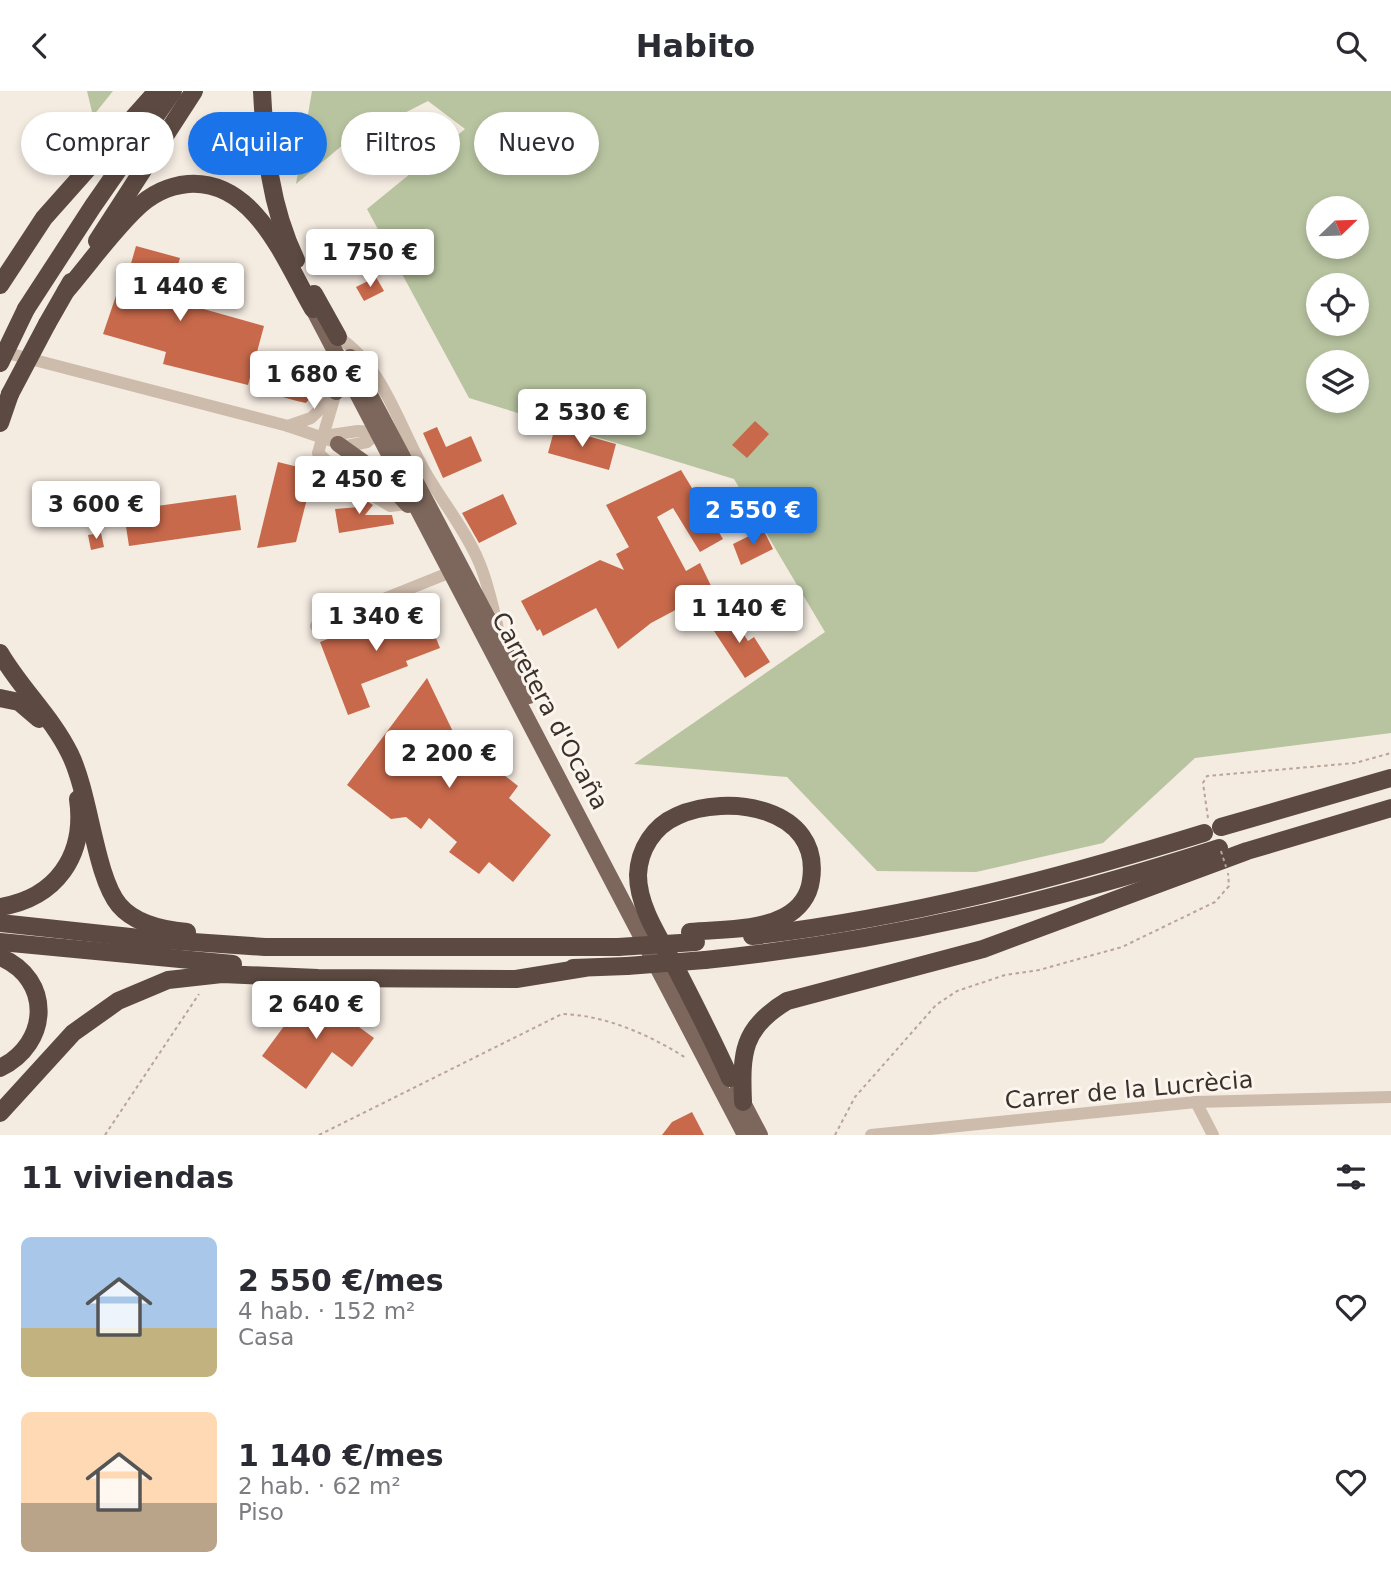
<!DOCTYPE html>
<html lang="es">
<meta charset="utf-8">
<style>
:root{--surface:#fff;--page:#f2f2f3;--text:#2b2b33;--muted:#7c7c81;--accent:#1a73e8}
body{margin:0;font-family:"DejaVu Sans",sans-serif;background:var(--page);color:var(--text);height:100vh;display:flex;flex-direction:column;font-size:26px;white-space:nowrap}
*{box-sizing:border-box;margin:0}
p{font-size:23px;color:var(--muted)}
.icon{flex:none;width:38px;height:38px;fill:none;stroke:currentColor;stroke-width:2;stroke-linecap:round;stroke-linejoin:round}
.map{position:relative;height:1044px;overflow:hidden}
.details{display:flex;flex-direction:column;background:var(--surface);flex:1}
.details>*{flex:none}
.top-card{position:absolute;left:21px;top:21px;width:700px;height:63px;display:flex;gap:14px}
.needle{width:46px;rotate:67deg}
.buttons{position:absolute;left:1306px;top:105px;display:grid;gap:14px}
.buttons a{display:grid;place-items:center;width:63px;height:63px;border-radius:50%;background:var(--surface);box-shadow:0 4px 10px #0003;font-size:35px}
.price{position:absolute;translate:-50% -60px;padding:0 16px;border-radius:7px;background:#fff;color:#222;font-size:23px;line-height:46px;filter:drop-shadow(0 2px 4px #0008)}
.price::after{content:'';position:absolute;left:50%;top:42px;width:21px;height:16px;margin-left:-10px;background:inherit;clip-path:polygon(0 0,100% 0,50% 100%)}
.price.on{background:var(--accent);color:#fff}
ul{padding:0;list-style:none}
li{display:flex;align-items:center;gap:21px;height:175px;padding:0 21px}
li span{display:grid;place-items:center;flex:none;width:196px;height:140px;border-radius:10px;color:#555}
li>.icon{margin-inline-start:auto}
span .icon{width:84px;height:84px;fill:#fffc;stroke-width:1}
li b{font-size:30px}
h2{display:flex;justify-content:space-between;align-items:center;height:84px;padding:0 21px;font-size:30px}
.pill{padding:0 24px;border-radius:32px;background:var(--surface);box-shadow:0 4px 10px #0003;font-size:24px;line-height:63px}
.pill.on{background:var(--accent);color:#fff}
header{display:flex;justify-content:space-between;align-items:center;height:91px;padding:0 21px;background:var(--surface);font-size:32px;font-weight:700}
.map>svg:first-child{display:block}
</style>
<header><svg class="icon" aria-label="back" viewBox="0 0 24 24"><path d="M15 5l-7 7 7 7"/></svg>Habito<svg class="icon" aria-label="search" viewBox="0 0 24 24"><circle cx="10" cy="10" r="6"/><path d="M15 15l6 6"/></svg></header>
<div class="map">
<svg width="1391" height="1044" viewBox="0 0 1391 1044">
<rect width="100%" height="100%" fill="#f4ebe1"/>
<g fill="#b8c4a0" fill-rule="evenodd">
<path d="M87 0H113L93 25Z"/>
<path d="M312 0H1391V642L1195 667 1103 752 976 781 877 780 787 686 634 673 825 541 734 388 469 307 367 118 465 38 428 10 344 53 296 93ZM1318 117H1356V156H1318ZM1318 194H1356V233H1318ZM1318 271H1356V310H1318Z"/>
</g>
<g fill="#c8694b">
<path d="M136 155 180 167 168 208 264 235 248 294 163 273 166 261 103 243 119 196 124 197Z"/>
<path d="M376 186 384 200 364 210 356 196Z"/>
<path d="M286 279 300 283 320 280 324 289 306 312 297 310 279 305Z"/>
<path d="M755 330 769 343 747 367 732 354Z"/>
<path d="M437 336 446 356 471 345 482 370 443 387 423 342Z"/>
<path d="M555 336 616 353 609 379 548 362Z"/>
<path d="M278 371 314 380 296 451 257 457Z"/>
<path d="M681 379 723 448 700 461 673 417 657 426 686 480 700 472 713 499 651 532 618 558 596 517 543 545 540 538 537 540 521 510 600 469 624 479 616 463 629 456 606 414Z"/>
<path d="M346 397 373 414 365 424H392L394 433 339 442 335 418 359 416 345 405Z"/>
<path d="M503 403 517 433 479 452 462 422Z"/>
<path d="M236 404 241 439 129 455 125 429 152 425 150 416Z"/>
<path d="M763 438 773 458 741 474 733 453Z"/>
<path d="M101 442 104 456 91 459 88 444Z"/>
<path d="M727 518 748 550 754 546 770 571 745 587 708 531Z"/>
<path d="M400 520 403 529 425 520 440 557 406 570 408 575 361 593 370 616 348 624 320 551Z"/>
<path d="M427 587 458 651 452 659 470 673 485 654 506 671 499 680 518 695 509 707 551 744 513 791 489 771 479 783 449 761 457 751 429 727 421 738 406 726 391 728 347 694Z"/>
<path d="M310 900 374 947 352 976 332 961 306 998 262 965Z"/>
<path d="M692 1021 704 1044H662L672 1031Z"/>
</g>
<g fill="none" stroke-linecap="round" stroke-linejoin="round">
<g stroke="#b9a596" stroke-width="2" stroke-dasharray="3.5 3.5" stroke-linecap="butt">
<path d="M1208 727 1203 692 1207 685 1355 672 1391 662"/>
<path d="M105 1044 199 903"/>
<path d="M319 1044 562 923C605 924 650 944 686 967"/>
<path d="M835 1044 855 1006 936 914 957 900 1005 884 1039 879 1122 856 1215 811 1229 795 1228 782"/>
</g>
<g stroke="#cdbbac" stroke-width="12">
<path d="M338 246C384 275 400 339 427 384 444 413 466 440 479 471 488 492 493 516 498 538"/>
<path d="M0 260 288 335 347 355 367 351 378 341"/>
<path d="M336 301 318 362 347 388 390 415 407 413"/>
<path d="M288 335 311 327 333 306"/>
<path d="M324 345 358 340 378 341"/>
<path d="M316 535 451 481"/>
<path d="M1196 1011 1213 1044"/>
<path d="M871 1044 1196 1011 1391 1006"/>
</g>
<g stroke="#7d675c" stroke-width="16">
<path d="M314 220 745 1044"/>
<path d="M350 266 529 605"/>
<path d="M332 268 338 280 336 301"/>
<path d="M338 353 376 380 408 414"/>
<path d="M737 1000 760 1044"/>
</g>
<g stroke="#5c4a42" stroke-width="18">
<path d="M262 0C265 59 270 115 296 169"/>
<path d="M97 150 194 0"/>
<path d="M0 194 44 127 157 0"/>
<path d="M66 200C89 173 111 142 136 118 151 103 167 95 188 93 255 88 285 170 313 218"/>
<path d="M314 203 338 246"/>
<path d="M26 218 93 115 173 0"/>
<path d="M47 233 71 191"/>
<path d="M0 332 10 303"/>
<path d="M0 562C21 598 52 626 70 663 90 704 95 785 119 814 135 833 164 839 187 841"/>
<path d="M0 607 19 611 39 628"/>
<path d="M1221 736 1391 687"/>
<path d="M0 816C56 807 86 765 78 708"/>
<path d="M0 832 149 848 265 856H618"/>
<path d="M690 841C720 838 757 840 784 826 799 818 809 805 811 789 822 716 727 702 677 725 654 735 639 758 638 784 638 818 663 852 678 881 696 916 714 951 730 987"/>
<path d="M752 845C907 827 1055 788 1204 742"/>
<path d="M0 851 233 873"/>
<path d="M0 866C53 888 50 953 0 977"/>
<path d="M705 869C888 850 1044 813 1219 757"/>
<path d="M573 877 627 875"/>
<path d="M743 1011C741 962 742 937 787 910L983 858 1247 760 1391 717"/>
<path d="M0 1022 73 942 118 910 168 889 222 883 318 887 516 888 584 877"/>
</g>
<path stroke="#b9a596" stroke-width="2" stroke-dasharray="3.5 3.5" stroke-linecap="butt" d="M1221 760 1226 776"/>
<g stroke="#5c4a42" stroke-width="18">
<path d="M0 272 26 218"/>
<path d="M10 303 47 233"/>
<path d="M618 856 696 851"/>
<path d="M627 875 705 869"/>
</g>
</g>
<g text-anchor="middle" stroke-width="6" stroke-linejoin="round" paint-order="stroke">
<g font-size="24" fill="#3b302b" stroke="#fbf5ee">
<text transform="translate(550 620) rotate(62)" y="8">Carretera d'Ocaña</text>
<text transform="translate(1129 999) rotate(-5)" y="8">Carrer de la Lucrècia</text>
</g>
</g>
</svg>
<div class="buttons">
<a><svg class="needle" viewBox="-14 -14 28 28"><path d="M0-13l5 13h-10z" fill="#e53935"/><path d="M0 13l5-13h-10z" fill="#7c7c81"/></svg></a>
<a><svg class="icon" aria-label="locate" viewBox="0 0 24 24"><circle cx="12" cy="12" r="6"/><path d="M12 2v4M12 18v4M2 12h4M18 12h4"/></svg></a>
<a><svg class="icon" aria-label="layers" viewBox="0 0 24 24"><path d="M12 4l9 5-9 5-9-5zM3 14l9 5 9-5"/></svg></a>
</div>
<b class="price" style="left:370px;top:198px">1 750 €</b>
<b class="price" style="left:180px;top:232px">1 440 €</b>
<b class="price" style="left:314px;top:320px">1 680 €</b>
<b class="price" style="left:582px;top:358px">2 530 €</b>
<b class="price" style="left:359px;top:425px">2 450 €</b>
<b class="price" style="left:96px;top:450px">3 600 €</b>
<b class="price on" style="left:753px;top:456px">2 550 €</b>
<b class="price" style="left:739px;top:554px">1 140 €</b>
<b class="price" style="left:376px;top:562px">1 340 €</b>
<b class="price" style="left:449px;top:699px">2 200 €</b>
<b class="price" style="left:316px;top:950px">2 640 €</b>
<div class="top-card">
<a class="pill">Comprar</a>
<a class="pill on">Alquilar</a>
<a class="pill">Filtros</a>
<a class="pill">Nuevo</a>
</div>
</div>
<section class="details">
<h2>11 viviendas<svg class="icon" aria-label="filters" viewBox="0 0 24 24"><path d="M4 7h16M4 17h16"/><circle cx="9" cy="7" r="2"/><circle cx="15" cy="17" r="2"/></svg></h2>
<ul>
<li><span style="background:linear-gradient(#a9c7e8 65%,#c2b280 0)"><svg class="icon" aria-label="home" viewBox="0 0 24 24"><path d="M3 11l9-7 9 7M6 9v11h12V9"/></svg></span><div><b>2 550 €/mes</b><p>4 hab. · 152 m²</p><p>Casa</p></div><svg class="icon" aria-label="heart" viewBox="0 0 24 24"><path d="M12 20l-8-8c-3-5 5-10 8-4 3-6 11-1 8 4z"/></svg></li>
<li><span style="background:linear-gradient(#ffd9b3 65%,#b9a48a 0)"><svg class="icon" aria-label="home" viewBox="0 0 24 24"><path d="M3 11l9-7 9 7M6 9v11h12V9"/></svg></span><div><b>1 140 €/mes</b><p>2 hab. · 62 m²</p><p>Piso</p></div><svg class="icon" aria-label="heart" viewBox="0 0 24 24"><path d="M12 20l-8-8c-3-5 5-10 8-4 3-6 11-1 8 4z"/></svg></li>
</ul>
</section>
